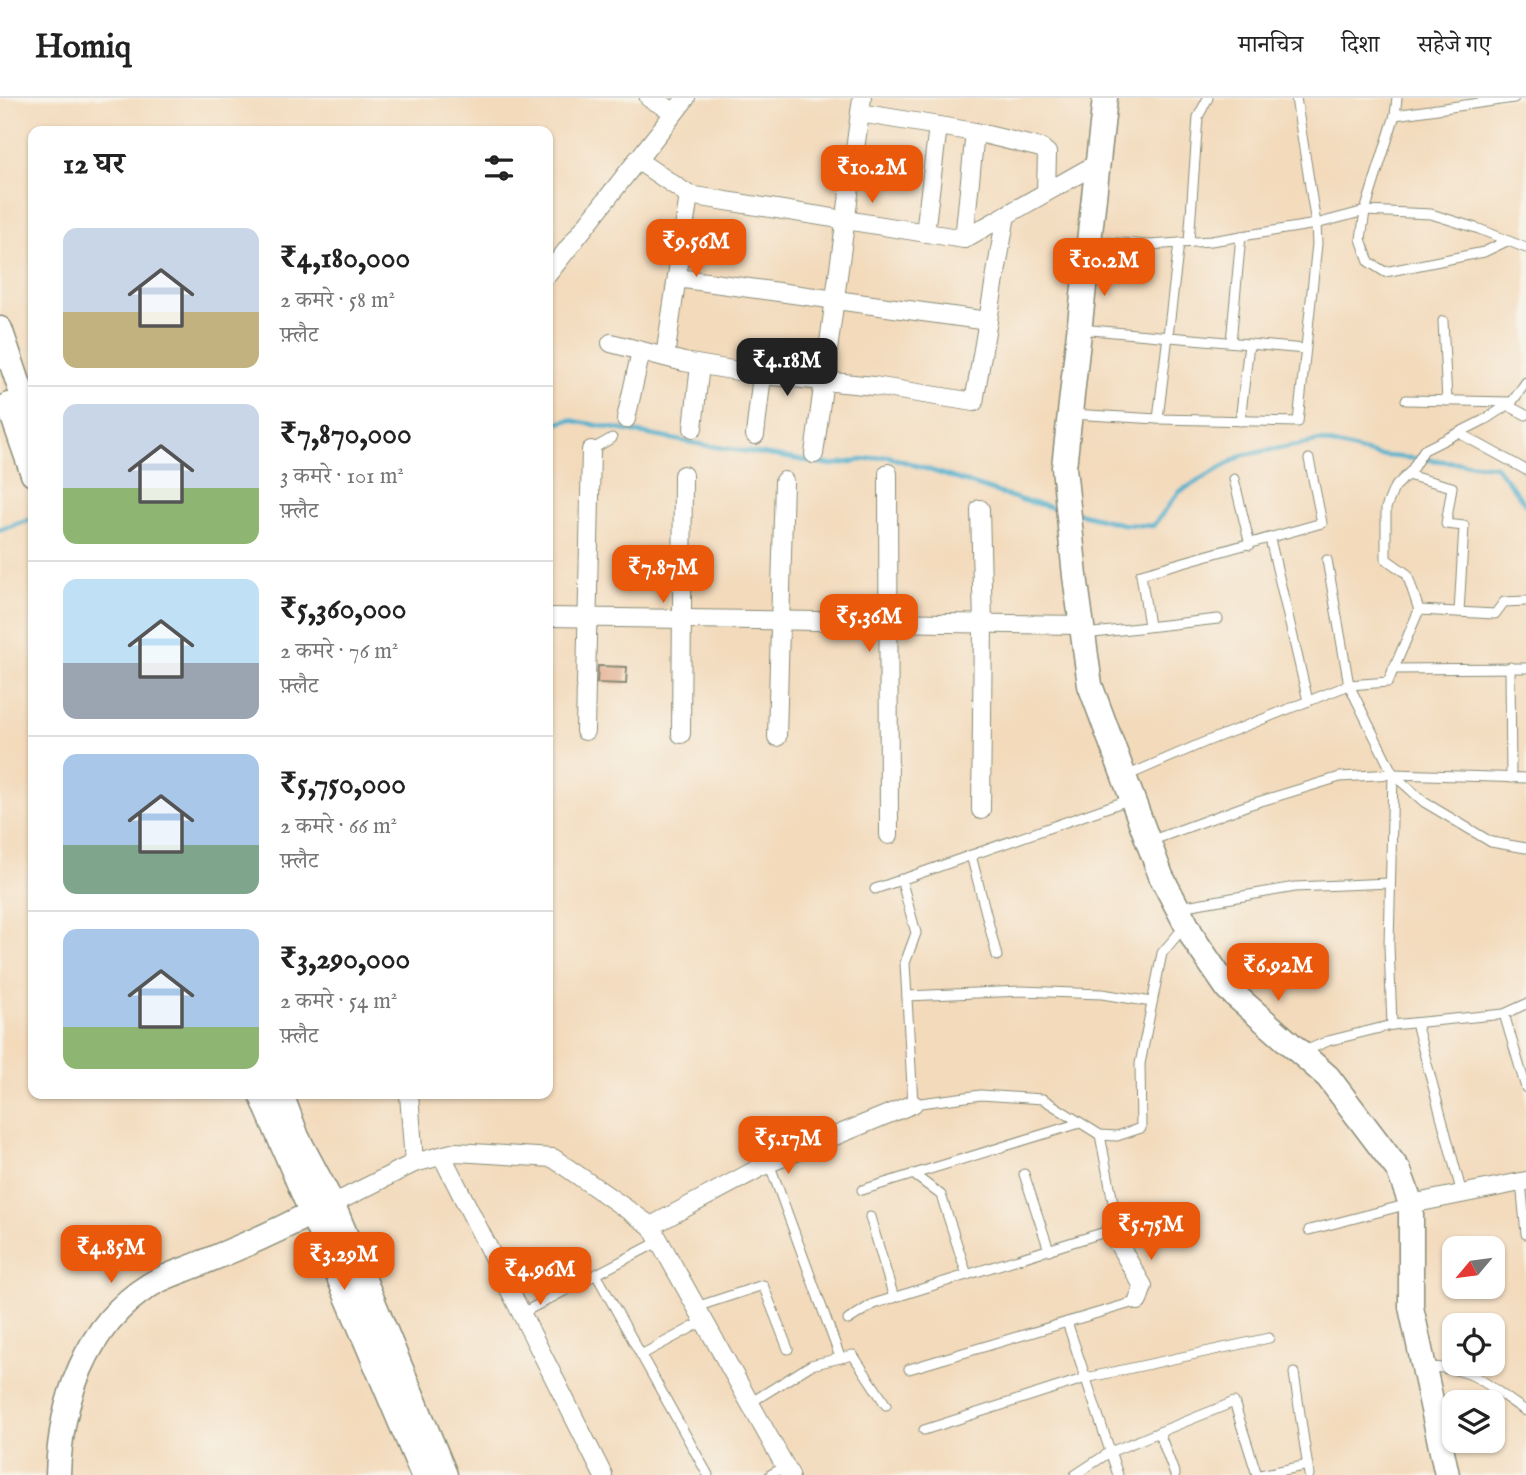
<!DOCTYPE html>
<html lang="hi">
<meta charset="utf-8">
<style>
:root{--surface:#fff;--page:#f2f2f2;--text:#222;--muted:#767676;--line:#e0e0e0;--accent:#ea580c}
body{margin:0;font-family:"IM FELL English","Noto Serif Devanagari",serif;background:var(--page);color:var(--text);height:100vh;display:flex;flex-direction:column;font-size:26px;white-space:nowrap}
*{box-sizing:border-box;margin:0}
p{font-size:23px;color:var(--muted)}
.icon{flex:none;width:38px;height:38px;fill:none;stroke:currentColor;stroke-width:2;stroke-linecap:round;stroke-linejoin:round}
.map{position:relative;flex:1;overflow:hidden}
.side{position:absolute;left:28px;top:28px;width:525px;height:973px;display:flex;flex-direction:column;background:var(--surface);border-radius:14px;box-shadow:0 2px 5px #0004}
.side>*{flex:none}
.needle{width:46px;rotate:241deg}
.controls{position:absolute;left:1442px;top:1138px;display:grid;gap:14px}
.controls a{display:grid;place-items:center;width:63px;height:63px;border-radius:14px;background:var(--surface);box-shadow:0 2px 5px #0004;font-size:35px}
.price{position:absolute;translate:-50% -60px;padding:0 16px;border-radius:14px;background:var(--accent);color:#fff;font-size:23px;line-height:46px;filter:drop-shadow(0 2px 4px #0008)}
.price::after{content:'';position:absolute;left:50%;top:42px;width:21px;height:16px;margin-left:-10px;background:inherit;clip-path:polygon(0 0,100% 0,50% 100%)}
.price.current{background:#222;color:#fff}
ul{padding:0;list-style:none}
li{display:flex;align-items:center;gap:21px;height:175px;padding:0 35px}
li+li{border-top:2px solid var(--line)}
li span{display:grid;place-items:center;flex:none;width:196px;height:140px;border-radius:14px;color:#555}
li>.icon{margin-inline-start:auto}
span .icon{width:84px;height:84px;fill:#fffc;stroke-width:1}
li b{font-size:30px}
h2{display:flex;justify-content:space-between;align-items:center;height:84px;padding:0 35px;font-size:30px}
header{display:flex;align-items:center;gap:42px;box-sizing:border-box;height:98px;padding:0 35px;background:var(--surface);border-bottom:2px solid var(--line)}
header strong{font-size:33px}
nav{display:flex;gap:38px;margin-inline-start:auto;font-size:24px}
.map>svg:first-child{display:block}
</style>
<header>
<strong>Homiq</strong>
<nav><a>मानचित्र</a><a>दिशा</a><a>सहेजे गए</a></nav>
</header>
<div class="map">
<svg width="1526" height="1377" viewBox="0 0 1526 1377">
<rect width="100%" height="100%" fill="#f7f3e8"/>
<filter id="ink" filterUnits="userSpaceOnUse"><feTurbulence type="fractalNoise" baseFrequency=".0143" numOctaves="2"/><feDisplacementMap in="SourceGraphic" scale="14" xChannelSelector="R" yChannelSelector="G"/><feConvolveMatrix kernelMatrix="1 2 1 2 8 2 1 2 1" color-interpolation-filters="sRGB"/></filter>
<filter id="wash" filterUnits="userSpaceOnUse"><feTurbulence type="fractalNoise" baseFrequency=".00686" numOctaves="4" result="noise"/><feDisplacementMap in="SourceGraphic" scale="28" xChannelSelector="R" yChannelSelector="G"/><feGaussianBlur stdDeviation="1.57" result="paint"/><feColorMatrix in="noise" values="0 0 0 0 0 0 0 0 0 0 0 0 0 0 0 0 0 1.4 0 .05"/><feComposite in="paint" operator="in"/></filter>
<g filter="url(#wash)">
<rect width="100%" height="100%" fill="#f3dabb"/>
<g fill="none" stroke-linecap="round" stroke-linejoin="round">
<g stroke="#4daecc" stroke-width="4.5">
<path d="M548 328 569 322 704 347 832 367 887 358 1021 402 1059 411"/>
<path d="M1078 415 1122 426 1153 428 1179 394 1243 357 1321 343 1376 357 1496 368 1526 407"/>
<path d="M0 432 33 421"/>
</g>
</g>
<g id="blocks">
<path fill="#df9f7c" d="M598 568 627 569 626 586 597 585Z"/>
</g>
</g>
<g filter="url(#ink)">
<use href="#blocks" fill-opacity="0" stroke="#898c78" stroke-width="2"/>
<g fill="none" stroke-linecap="round" stroke-linejoin="round">
<defs>
<g id="lane">
<path d="M1397 0 1395 17 1365 113 1361 141 1369 164 1385 174 1484 154 1507 143"/>
<path d="M1395 17 1514 0"/>
<path d="M1089 143 1149 147 1211 143 1316 126 1365 113 1431 116 1479 131 1526 150"/>
<path d="M1189 144 1198 19 1208 0"/>
<path d="M1443 223 1447 303"/>
<path d="M1080 231 1305 251"/>
<path d="M1231 244 1241 138"/>
<path d="M1406 302 1512 304"/>
<path d="M1507 307 1526 317"/>
<path d="M1071 316 1158 321 1298 324 1317 146 1316 126 1296 0"/>
<path d="M1158 321 1179 145"/>
<path d="M1240 323 1249 246"/>
<path d="M1459 335 1526 372"/>
<path d="M591 352 612 340"/>
<path d="M1407 377 1452 389 1446 426 1464 428 1459 514"/>
<path d="M1234 381 1250 447"/>
<path d="M1270 441 1308 603"/>
<path d="M1327 462 1349 587 1393 676 1424 704 1491 744 1526 750"/>
<path d="M1419 512 1407 476 1386 461V410L1394 390 1411 373 1424 352 1486 321 1512 304 1526 284"/>
<path d="M1149 528 1141 476 1322 425 1309 361"/>
<path d="M1085 536 1218 521"/>
<path d="M1510 569 1511 680"/>
<path d="M1393 571 1526 570"/>
<path d="M1124 679 1205 644 1349 587 1388 584 1419 512 1495 516 1504 504 1526 503"/>
<path d="M1150 743 1248 707 1340 679 1393 676 1526 680"/>
<path d="M971 757 997 858"/>
<path d="M901 781 916 835 905 865 913 1006 981 997 1043 1001 1100 1037 1117 1038 1141 1030 1140 966 1162 855 1185 828"/>
<path d="M875 791 1131 701"/>
<path d="M1180 809 1295 789 1390 785"/>
<path d="M907 898 1021 893 1102 896 1152 904"/>
<path d="M1504 916 1526 990"/>
<path d="M1416 925 1462 1096"/>
<path d="M1392 927 1389 848 1393 676"/>
<path d="M1305 953 1328 943 1392 927 1504 916 1526 906"/>
<path d="M769 1065 840 1259"/>
<path d="M913 1076 941 1097 967 1177"/>
<path d="M1024 1076 1049 1152"/>
<path d="M1521 1084 1526 1136"/>
<path d="M862 1092 1080 1025"/>
<path d="M870 1119 894 1200"/>
<path d="M1309 1132 1409 1106"/>
<path d="M596 1176 708 1377"/>
<path d="M696 1209 763 1187 788 1251"/>
<path d="M522 1215 660 1143"/>
<path d="M848 1222 873 1206 1118 1130 1100 1037"/>
<path d="M1067 1224 1118 1377"/>
<path d="M641 1257 704 1223"/>
<path d="M1425 1269C1479 1269 1485 1288 1526 1313"/>
<path d="M909 1271 1138 1203"/>
<path d="M1294 1275 1309 1377"/>
<path d="M750 1305 811 1267 853 1257 886 1307"/>
<path d="M924 1332 1086 1280 1269 1240"/>
<path d="M1159 1334 1175 1377"/>
<path d="M770 1377 785 1368"/>
<path d="M1075 1377 1110 1354 1234 1304 1257 1377"/>
<path d="M1260 1377 1308 1367"/>
</g>
<g id="street">
<path d="M649 0 675 14"/>
<path d="M860 15 975 34 1041 50 1047 55 1046 94"/>
<path d="M637 62 689 97 964 141 1098 65"/>
<path d="M925 135 938 28"/>
<path d="M964 141 975 34"/>
<path d="M548 176 686 0"/>
<path d="M677 180 988 223"/>
<path d="M611 245 684 264 762 277 874 288 974 304 1006 117"/>
<path d="M665 259 689 97"/>
<path d="M626 321 641 253"/>
<path d="M693 330 700 267"/>
<path d="M755 337 762 277"/>
<path d="M814 356 862 0"/>
<path d="M888 375 889 737"/>
<path d="M980 411 983 527 981 712"/>
<path d="M548 519 1082 527"/>
<path d="M585 633 591 352"/>
<path d="M681 636 683 377"/>
<path d="M777 639 784 383"/>
<path d="M442 1058 603 1377"/>
<path d="M414 1065 456 1054 553 1060 651 1128 790 1377"/>
<path d="M1411 1106 1526 1083"/>
<path d="M323 1111 414 1065 409 996"/>
<path d="M651 1128 769 1065 913 1006"/>
<path d="M1110 1132 1143 1188 1138 1203"/>
</g>
<g id="secondary">
<path d="M1105 0 1064 369 1075 478 1090 587 1161 778 1195 843 1228 891 1328 979 1399 1073 1411 1106V1209L1447 1377"/>
<path d="M0 231 33 328"/>
<path d="M9 307 33 376"/>
<path d="M261 996 423 1377"/>
<path d="M281 996 297 1039 333 1107 445 1377"/>
<path d="M58 1377C60 1305 85 1227 150 1187 166 1177 186 1172 204 1164 241 1149 276 1134 311 1115"/>
</g>
</defs>
<use href="#lane" stroke="#898c78" stroke-width="11"/>
<use href="#street" stroke="#898c78" stroke-width="20"/>
<use href="#secondary" stroke="#898c78" stroke-width="27"/>
<use href="#lane" stroke="#fff" stroke-width="9"/>
<use href="#street" stroke="#fff" stroke-width="18"/>
<use href="#secondary" stroke="#fff" stroke-width="24"/>
</g>
</g>
</svg>
<div class="controls">
<a><svg class="needle" viewBox="-14 -14 28 28"><path d="M0-13l5 13h-10z" fill="#e53935"/><path d="M0 13l5-13h-10z" fill="#767676"/></svg></a>
<a><svg class="icon" aria-label="locate" viewBox="0 0 24 24"><circle cx="12" cy="12" r="6"/><path d="M12 2v4M12 18v4M2 12h4M18 12h4"/></svg></a>
<a><svg class="icon" aria-label="layers" viewBox="0 0 24 24"><path d="M12 4l9 5-9 5-9-5zM3 14l9 5 9-5"/></svg></a>
</div>
<b class="price" style="left:872px;top:107px">₹10.2M</b>
<b class="price" style="left:696px;top:181px">₹9.56M</b>
<b class="price" style="left:1104px;top:200px">₹10.2M</b>
<b class="price current" style="left:787px;top:300px">₹4.18M</b>
<b class="price" style="left:663px;top:507px">₹7.87M</b>
<b class="price" style="left:869px;top:556px">₹5.36M</b>
<b class="price" style="left:1278px;top:905px">₹6.92M</b>
<b class="price" style="left:788px;top:1078px">₹5.17M</b>
<b class="price" style="left:1151px;top:1164px">₹5.75M</b>
<b class="price" style="left:111px;top:1187px">₹4.85M</b>
<b class="price" style="left:344px;top:1194px">₹3.29M</b>
<b class="price" style="left:540px;top:1209px">₹4.96M</b>
<section class="side">
<h2>12 घर<svg class="icon" aria-label="filters" viewBox="0 0 24 24"><path d="M4 7h16M4 17h16"/><circle cx="9" cy="7" r="2"/><circle cx="15" cy="17" r="2"/></svg></h2>
<ul>
<li><span style="background:linear-gradient(#c9d6e8 60%,#c2b280 0)"><svg class="icon" aria-label="home" viewBox="0 0 24 24"><path d="M3 11l9-7 9 7M6 9v11h12V9"/></svg></span><div><b>₹4,180,000</b><p>2 कमरे · 58 m²</p><p>फ़्लैट</p></div></li>
<li><span style="background:linear-gradient(#c9d6e8 60%,#8fb573 0)"><svg class="icon" aria-label="home" viewBox="0 0 24 24"><path d="M3 11l9-7 9 7M6 9v11h12V9"/></svg></span><div><b>₹7,870,000</b><p>3 कमरे · 101 m²</p><p>फ़्लैट</p></div></li>
<li><span style="background:linear-gradient(#bfe0f5 60%,#9aa5b1 0)"><svg class="icon" aria-label="home" viewBox="0 0 24 24"><path d="M3 11l9-7 9 7M6 9v11h12V9"/></svg></span><div><b>₹5,360,000</b><p>2 कमरे · 76 m²</p><p>फ़्लैट</p></div></li>
<li><span style="background:linear-gradient(#a9c7e8 65%,#7fa58c 0)"><svg class="icon" aria-label="home" viewBox="0 0 24 24"><path d="M3 11l9-7 9 7M6 9v11h12V9"/></svg></span><div><b>₹5,750,000</b><p>2 कमरे · 66 m²</p><p>फ़्लैट</p></div></li>
<li><span style="background:linear-gradient(#a9c7e8 70%,#8fb573 0)"><svg class="icon" aria-label="home" viewBox="0 0 24 24"><path d="M3 11l9-7 9 7M6 9v11h12V9"/></svg></span><div><b>₹3,290,000</b><p>2 कमरे · 54 m²</p><p>फ़्लैट</p></div></li>
</ul>
</section>
</div>
